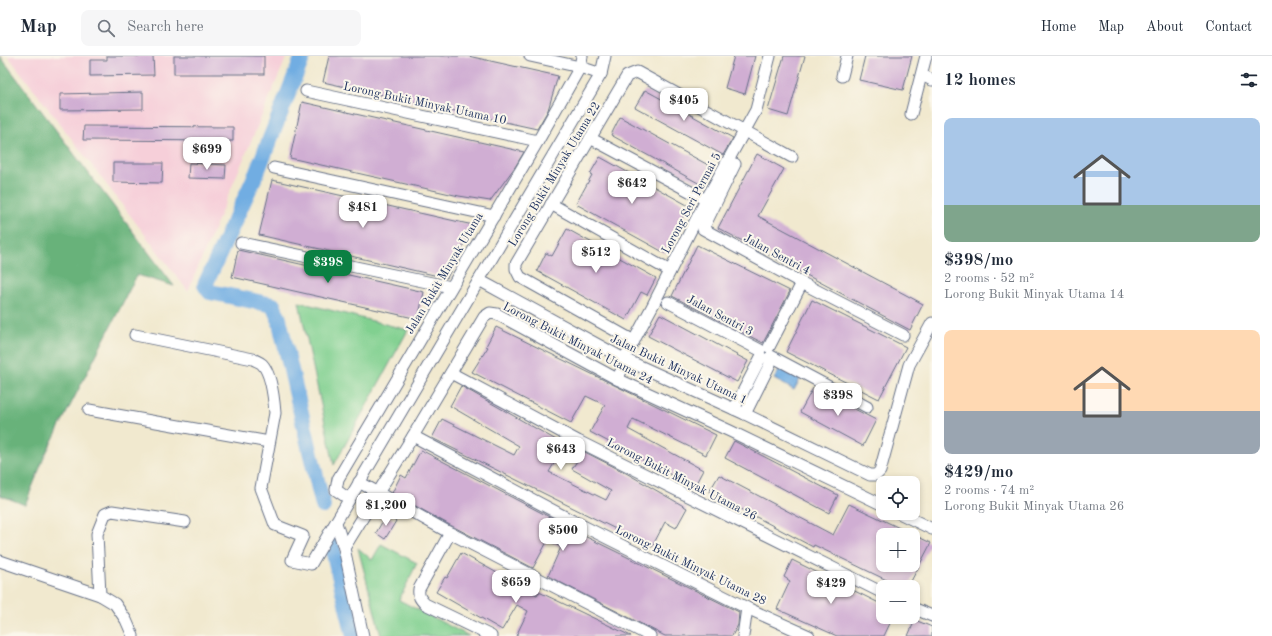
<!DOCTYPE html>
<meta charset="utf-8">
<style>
:root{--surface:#fff;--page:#f6f6f7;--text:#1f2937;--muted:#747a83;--line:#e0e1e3;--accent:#0b8043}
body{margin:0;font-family:"Old Standard TT",serif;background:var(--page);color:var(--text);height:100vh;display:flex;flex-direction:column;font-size:15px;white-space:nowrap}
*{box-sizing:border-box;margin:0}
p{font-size:13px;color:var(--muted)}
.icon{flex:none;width:22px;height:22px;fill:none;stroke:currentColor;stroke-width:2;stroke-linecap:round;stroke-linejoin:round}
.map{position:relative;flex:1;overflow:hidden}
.drawer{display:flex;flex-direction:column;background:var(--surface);width:340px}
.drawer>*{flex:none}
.fabs{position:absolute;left:876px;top:420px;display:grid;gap:8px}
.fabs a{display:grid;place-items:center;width:44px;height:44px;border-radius:8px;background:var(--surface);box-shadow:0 2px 6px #0003;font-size:20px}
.price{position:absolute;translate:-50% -34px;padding:0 9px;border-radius:8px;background:#fff;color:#222;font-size:13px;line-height:26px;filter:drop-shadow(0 1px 2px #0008)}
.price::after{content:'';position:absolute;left:50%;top:24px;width:12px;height:9px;margin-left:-6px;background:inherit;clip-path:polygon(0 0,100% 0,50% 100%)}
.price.current{background:var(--accent);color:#fff}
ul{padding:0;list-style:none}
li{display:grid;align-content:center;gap:8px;height:212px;padding:0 12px}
li span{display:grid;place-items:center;height:124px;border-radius:8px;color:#555}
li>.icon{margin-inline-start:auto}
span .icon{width:72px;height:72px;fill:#fffc;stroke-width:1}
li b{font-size:17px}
h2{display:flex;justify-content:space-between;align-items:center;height:48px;padding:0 12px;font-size:17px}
header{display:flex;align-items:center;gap:24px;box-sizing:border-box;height:56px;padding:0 20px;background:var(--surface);border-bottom:1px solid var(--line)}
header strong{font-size:19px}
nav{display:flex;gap:22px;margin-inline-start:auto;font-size:14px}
.search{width:280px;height:36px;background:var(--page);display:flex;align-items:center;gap:10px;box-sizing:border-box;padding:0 14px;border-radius:8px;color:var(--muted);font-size:15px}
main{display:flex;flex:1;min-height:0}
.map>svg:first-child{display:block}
</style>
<header>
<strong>Map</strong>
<div class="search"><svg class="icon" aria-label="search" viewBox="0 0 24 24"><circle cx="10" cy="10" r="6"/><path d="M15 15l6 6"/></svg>Search here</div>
<nav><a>Home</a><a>Map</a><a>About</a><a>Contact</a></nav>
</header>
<main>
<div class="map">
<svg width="932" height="580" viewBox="0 0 932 580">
<rect width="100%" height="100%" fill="#fbf7ec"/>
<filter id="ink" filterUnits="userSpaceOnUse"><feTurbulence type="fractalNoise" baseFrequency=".025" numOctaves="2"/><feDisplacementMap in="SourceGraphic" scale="8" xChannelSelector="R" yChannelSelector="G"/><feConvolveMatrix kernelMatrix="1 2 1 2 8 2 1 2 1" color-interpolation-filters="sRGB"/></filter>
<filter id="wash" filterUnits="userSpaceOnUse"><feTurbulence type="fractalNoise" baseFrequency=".012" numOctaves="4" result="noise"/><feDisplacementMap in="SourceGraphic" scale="16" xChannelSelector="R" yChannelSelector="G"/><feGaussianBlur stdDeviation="0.9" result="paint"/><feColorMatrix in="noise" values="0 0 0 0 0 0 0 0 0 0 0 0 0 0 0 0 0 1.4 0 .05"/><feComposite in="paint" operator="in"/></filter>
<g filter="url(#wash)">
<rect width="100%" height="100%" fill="#f1e9cf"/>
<path fill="#f6cfd9" d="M8 0H287L188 235Z"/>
<g fill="#81d090" stroke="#4e8077">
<path d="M299 246 408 274 334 409Z"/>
<path d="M381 488 417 507 399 544 469 580H381L358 492 372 504Z"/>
</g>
<path fill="#68b27a" stroke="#42706c" d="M0 0 174 230 137 219 45 399 25 449 0 439Z"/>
<path fill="#71ade2" stroke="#466ea0" d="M780 313 800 323 794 334 774 323Z"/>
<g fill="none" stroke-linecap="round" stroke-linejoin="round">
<g stroke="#71ade2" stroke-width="16">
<path d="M303 0 257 116 205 229 210 236 273 249 279 263 323 450"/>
<path d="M332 490 354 580"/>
</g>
</g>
<g id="blocks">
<g fill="#d0aed3" fill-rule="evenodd">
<path d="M107 0H153L154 19 90 20V4H107Z"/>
<rect x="174" y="0" width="90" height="18"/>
<path d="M329 0H468L558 20 548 54 537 73 323 26Z"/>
<path d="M734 0H755L745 38 725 32Z"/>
<path d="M784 0H805L788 60 768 54Z"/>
<path d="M865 0H912L903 34 859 24Z"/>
<path d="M645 34 733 82 723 99 635 51Z"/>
<path d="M143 36V53L60 54V38Z"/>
<path d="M302 46 524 96 515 111 490 145 459 140 290 102Z"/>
<path d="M620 61 710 110 700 128 611 79Z"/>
<path d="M84 70 233 71V85L83 84Z"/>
<path d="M757 98 784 113 758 160 923 248 910 274 718 172Z"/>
<path d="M600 101 689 150 673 178 675 179 665 197 576 148 592 119 590 118Z"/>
<path d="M113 107H163L162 127 113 126Z"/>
<path d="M189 107 226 109 225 123 188 122Z"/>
<path d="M272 124 473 169 447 222 259 179Z"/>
<path d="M567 173 656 222 647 239 641 236 626 264 537 215 546 197 552 200Z"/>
<path d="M697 189 790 235 763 287 672 240Z"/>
<path d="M238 194 424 236 418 263 232 221Z"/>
<path d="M812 244 906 291 879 343 786 296Z"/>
<path d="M660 258 748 305 737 326 648 280Z"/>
<path d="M496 271 716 379 706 399 633 363 628 373 703 414 694 431 590 376 605 349 586 340 571 367 472 316 488 291 486 290Z"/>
<path d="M461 330 565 389 549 416 606 444 611 435 572 413 583 395 626 417 687 452 676 472 665 466 652 491 432 382 442 363 514 399 519 390 450 350Z"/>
<path d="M813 332 876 364 863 390 800 356Z"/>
<path d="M734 385 838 439 829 457 725 402Z"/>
<path d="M421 394 563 468 562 469 739 556 738 569 732 580H665L548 520 561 491 548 484 533 512 448 468 392 437 401 419 406 422Z"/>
<path d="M719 419 833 479 849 448 931 487 908 531H901L814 489 813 491 709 436ZM883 479H913V513L905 509H883Z"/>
<path d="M386 459 396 465 385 483 376 477Z"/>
<path d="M461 497 537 539 539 536 631 580H516L528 555 517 549 502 574 436 536 445 521 447 522Z"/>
<path d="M792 504 883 549V561H893L884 580H837L777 553 790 525 784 521Z"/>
<path d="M915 564 932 571V580H908Z"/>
</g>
</g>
</g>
<g filter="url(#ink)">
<use href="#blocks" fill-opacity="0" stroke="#667086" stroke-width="1"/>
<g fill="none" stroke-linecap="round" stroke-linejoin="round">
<defs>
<g id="minor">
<path d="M530 0 580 11 601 18"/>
<path d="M922 19 932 24"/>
<path d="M842 20 847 0"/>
<path d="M306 35 538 85"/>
<path d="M911 58 926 0"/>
<path d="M590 82 706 144"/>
<path d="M735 108 703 173 802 227 903 279"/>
<path d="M274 112 494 160"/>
<path d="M551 148 670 215"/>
<path d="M241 187 451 231"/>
<path d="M479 224 624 303 745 358 870 419H876L880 415 909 309 932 267"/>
<path d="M668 246 760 294"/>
<path d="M135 279 253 303C256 305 260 306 262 308 271 317 274 344 275 357L261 432 275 469 303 480 292 504 311 508 601 18 605 0"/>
<path d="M634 285 520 221 516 213V208L627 20 637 16 792 101"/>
<path d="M769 291 802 227"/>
<path d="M771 300 867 351"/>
<path d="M624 303 653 249 706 144 756 54 770 0"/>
<path d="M451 317 578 385 883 537"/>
<path d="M617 323 627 304"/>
<path d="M734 353 761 301"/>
<path d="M89 354 269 386"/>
<path d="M745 358 770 308 769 302"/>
<path d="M413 380 571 464 747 552 809 580"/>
<path d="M359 426 450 477 650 580"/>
<path d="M349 443 336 434 338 423 538 85 580 11 582 0"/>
<path d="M899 457 932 473"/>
<path d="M336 467 344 492 363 580"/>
<path d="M450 477 419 533C418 540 420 543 425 548L491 580"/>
<path d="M344 492 413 380 484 261 490 257 497 258 617 323 730 375 883 449"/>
<path d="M0 505 100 539"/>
<path d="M913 552 932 560"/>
<path d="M133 580 126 564 115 548 100 539 97 478 105 458 112 455 185 466"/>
<path d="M743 580 747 552"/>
</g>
</defs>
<use href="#minor" stroke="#667086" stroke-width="13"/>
<use href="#minor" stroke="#fff" stroke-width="11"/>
</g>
</g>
<g text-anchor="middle" stroke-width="4" stroke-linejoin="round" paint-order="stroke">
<g font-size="12" fill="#1b2f5e" stroke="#fbf7ec">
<text transform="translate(425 47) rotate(12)" y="4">Lorong Bukit Minyak Utama 10</text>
<text transform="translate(554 118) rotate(-59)" y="4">Lorong Bukit Minyak Utama 22</text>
<text transform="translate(691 147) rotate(-62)" y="4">Lorong Seri Permai 5</text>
<text transform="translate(777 198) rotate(28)" y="4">Jalan Sentri 4</text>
<text transform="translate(444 217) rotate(-59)" y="4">Jalan Bukit Minyak Utama</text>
<text transform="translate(720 259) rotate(28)" y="4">Jalan Sentri 3</text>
<text transform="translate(578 287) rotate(27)" y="4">Lorong Bukit Minyak Utama 24</text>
<text transform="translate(679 313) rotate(25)" y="4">Jalan Bukit Minyak Utama 1</text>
<text transform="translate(682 423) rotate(27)" y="4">Lorong Bukit Minyak Utama 26</text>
<text transform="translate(691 509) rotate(26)" y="4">Lorong Bukit Minyak Utama 28</text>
</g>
</g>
</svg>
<div class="fabs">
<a><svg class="icon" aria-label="locate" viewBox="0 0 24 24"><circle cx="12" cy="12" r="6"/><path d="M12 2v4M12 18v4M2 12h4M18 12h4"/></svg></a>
<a>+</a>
<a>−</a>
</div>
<b class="price" style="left:684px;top:66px">$405</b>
<b class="price" style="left:207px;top:115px">$699</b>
<b class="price" style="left:632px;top:149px">$642</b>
<b class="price" style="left:363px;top:173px">$481</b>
<b class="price" style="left:596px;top:218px">$512</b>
<b class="price current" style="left:328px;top:228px">$398</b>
<b class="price" style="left:838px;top:361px">$398</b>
<b class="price" style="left:561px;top:415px">$643</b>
<b class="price" style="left:386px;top:471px">$1,200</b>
<b class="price" style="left:563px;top:496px">$500</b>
<b class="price" style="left:516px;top:548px">$659</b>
<b class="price" style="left:831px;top:549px">$429</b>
</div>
<section class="drawer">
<h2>12 homes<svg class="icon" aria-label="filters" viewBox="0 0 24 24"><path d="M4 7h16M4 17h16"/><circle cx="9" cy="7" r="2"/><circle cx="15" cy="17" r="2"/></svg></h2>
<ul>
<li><span style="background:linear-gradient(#a9c7e8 70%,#7fa58c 0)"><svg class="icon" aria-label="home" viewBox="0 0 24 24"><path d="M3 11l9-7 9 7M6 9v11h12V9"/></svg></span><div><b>$398/mo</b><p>2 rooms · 52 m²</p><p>Lorong Bukit Minyak Utama 14</p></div></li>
<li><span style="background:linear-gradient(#ffd9b3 65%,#9aa5b1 0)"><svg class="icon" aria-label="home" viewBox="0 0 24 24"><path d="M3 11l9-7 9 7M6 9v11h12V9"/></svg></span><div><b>$429/mo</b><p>2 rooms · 74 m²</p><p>Lorong Bukit Minyak Utama 26</p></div></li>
</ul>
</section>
</main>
